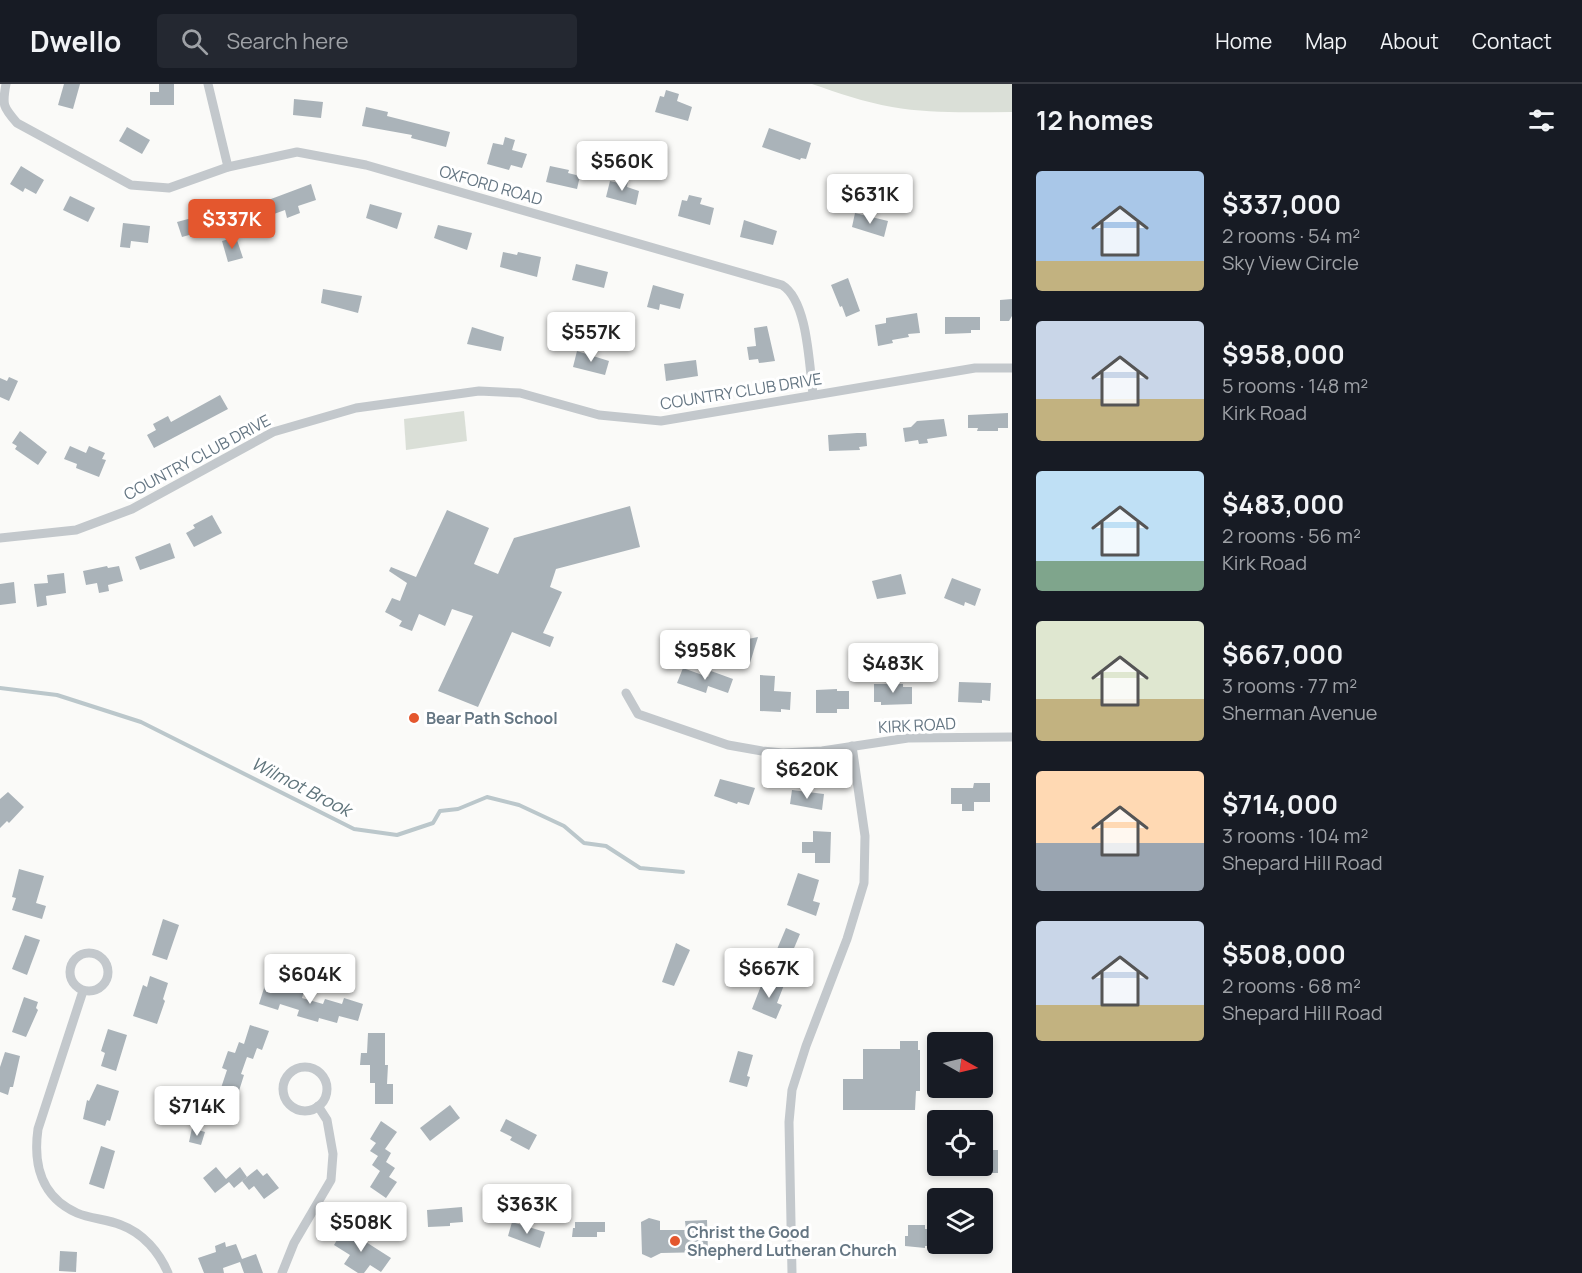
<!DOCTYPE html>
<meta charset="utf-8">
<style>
:root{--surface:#171b24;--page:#242831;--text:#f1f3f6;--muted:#9ea1a6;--line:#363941;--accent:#e4572e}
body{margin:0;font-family:Manrope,sans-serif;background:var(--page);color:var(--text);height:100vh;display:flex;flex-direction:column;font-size:22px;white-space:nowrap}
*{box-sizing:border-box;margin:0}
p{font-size:20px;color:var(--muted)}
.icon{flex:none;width:33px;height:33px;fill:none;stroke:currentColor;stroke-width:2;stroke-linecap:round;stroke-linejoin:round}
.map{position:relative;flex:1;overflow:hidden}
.details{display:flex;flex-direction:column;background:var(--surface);width:570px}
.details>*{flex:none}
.needle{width:39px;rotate:98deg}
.tools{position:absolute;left:927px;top:948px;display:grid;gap:12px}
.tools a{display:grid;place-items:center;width:66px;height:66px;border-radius:6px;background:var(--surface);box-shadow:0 3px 9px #0003;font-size:30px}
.price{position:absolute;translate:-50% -51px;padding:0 14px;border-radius:6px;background:#fff;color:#222;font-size:20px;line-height:39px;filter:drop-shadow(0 2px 3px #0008)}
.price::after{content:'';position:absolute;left:50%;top:36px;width:18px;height:14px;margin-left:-9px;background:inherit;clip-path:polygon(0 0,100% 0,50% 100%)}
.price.active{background:var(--accent);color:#fff}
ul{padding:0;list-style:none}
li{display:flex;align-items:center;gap:18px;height:150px;padding:0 24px}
li span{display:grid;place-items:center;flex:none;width:168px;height:120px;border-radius:6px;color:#555}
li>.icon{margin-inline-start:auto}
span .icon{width:72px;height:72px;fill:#fffc;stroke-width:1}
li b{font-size:26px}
h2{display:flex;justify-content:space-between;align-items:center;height:72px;padding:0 24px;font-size:26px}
header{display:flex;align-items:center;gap:36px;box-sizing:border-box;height:84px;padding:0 30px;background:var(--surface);border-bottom:2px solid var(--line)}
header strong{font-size:28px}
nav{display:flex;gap:33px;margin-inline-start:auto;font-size:21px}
.search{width:420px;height:54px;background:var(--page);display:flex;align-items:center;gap:15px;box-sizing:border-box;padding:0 21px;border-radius:6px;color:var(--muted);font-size:22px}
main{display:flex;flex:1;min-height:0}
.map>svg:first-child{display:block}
</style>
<header>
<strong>Dwello</strong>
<div class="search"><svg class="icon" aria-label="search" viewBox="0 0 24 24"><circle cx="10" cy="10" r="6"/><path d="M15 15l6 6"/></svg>Search here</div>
<nav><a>Home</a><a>Map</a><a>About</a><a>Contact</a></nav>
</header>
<main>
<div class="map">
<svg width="1012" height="1189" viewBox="0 0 1012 1189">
<rect width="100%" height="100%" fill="#fafaf8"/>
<g fill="#dadfd7">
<path d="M812 0H1012V28C972 28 931 30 892 23 864 18 838 9 812 0Z"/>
<path d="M464 327 467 357 406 366 404 335Z"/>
</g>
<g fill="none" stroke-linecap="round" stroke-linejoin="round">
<path stroke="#bbc7cb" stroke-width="4" d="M0 604 57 611 141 638 354 745 397 751 433 739 440 727 458 725 487 713 519 721 564 742 584 759 606 762 640 784 683 788"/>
</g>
<g fill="#aab3b9">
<path d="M64 0H80L73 25 58 21Z"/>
<path d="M159 0H174V21H150V8H159Z"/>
<path d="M666 6 679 10 677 17 692 23 688 37 655 28 660 12 664 13Z"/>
<path d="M294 15 323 18 321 34 293 31Z"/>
<path d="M366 23 388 28 387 32 450 48 446 63 411 54 412 51 362 42Z"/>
<path d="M127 43 150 56 142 70 119 57Z"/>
<path d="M769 44 811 59 806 75 801 74 800 76 762 63Z"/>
<path d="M505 53 515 56 512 66 527 70 522 84 511 81 509 86 487 80 493 59 503 61Z"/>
<path d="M21 82 44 96 36 110 25 104 23 108 10 100Z"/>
<path d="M550 82 569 86 568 89 580 92 577 105 546 98Z"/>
<path d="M620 95 628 97 627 103 639 107 636 121 606 113 610 97 619 99Z"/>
<path d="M311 100 316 116 298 122 300 129 287 134 285 126 260 135 261 139 234 146 228 127 271 115Z"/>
<path d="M689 111 702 114 700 120 714 124 710 141 678 132 682 116 687 117Z"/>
<path d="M70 112 95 124 88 138 63 126Z"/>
<path d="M370 120 402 129 397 145 366 134Z"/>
<path d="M855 129 888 137 884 153 852 143Z"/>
<path d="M203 131 207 146 182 153 177 138Z"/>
<path d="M744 136 777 147 773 161 740 153Z"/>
<path d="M123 139 150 142 148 159 131 157 130 164 120 163Z"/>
<path d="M438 141 472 149 467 166 434 154Z"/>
<path d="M236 153 243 174 228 178 222 157Z"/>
<path d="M503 168 517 171 518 168 541 173 537 193 500 183Z"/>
<path d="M576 180 608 188 604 204 572 196Z"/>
<path d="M848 194 860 227 846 233 842 222 840 223 831 201Z"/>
<path d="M653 201 684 210 680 225 660 220 659 226 647 223Z"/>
<path d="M323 205 362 212 358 229 321 219Z"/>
<path d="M1012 215V232L1009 237H1000V216Z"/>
<path d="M917 229 920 249 908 250 909 253 892 256 893 259 878 262 875 241 886 239V234Z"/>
<path d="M945 233H980V246H971V249L945 250Z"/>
<path d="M767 242 775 277 759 279 758 275 749 276 747 263 756 262 754 244Z"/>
<path d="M472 243 504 253 501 267 467 260Z"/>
<path d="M577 267 609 277 605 291 573 283Z"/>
<path d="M696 276 698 292 666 297 664 280Z"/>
<path d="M9 293 18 297 9 317 0 313V294L7 297Z"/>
<path d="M220 311 228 325 154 364 147 351 156 346 153 340 168 332 171 338Z"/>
<path d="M1008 329V344H998V347H977L978 344H968V331Z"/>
<path d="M944 335 947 352 927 355 928 359 919 360 918 356 905 358 903 344 911 343 917 337Z"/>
<path d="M20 347 47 368 38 381 15 365 17 362 12 359Z"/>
<path d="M857 349H866L867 362 859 363 860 366 829 367 828 351Z"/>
<path d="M70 362 86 369 89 362 105 369 102 375 106 376 99 393 76 384 77 380 64 375Z"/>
<path d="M630 422 640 463 556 485 550 503 562 508 543 549 554 553 550 563 512 548 478 623 438 607 473 532 452 525 445 542 419 530 412 547 399 542 402 537 385 528 392 514 400 517 407 499 389 487 391 483 416 493 447 426 489 444 474 480 498 490 514 454Z"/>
<path d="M212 431 222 449 194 463 186 449 195 444 193 441Z"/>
<path d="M170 459 175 474 140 486 135 473Z"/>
<path d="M107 482 108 484 119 482 123 497 108 501 109 507 99 509 97 499 86 501 83 487Z"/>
<path d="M64 489 66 509 46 512 47 521 37 523 34 500 48 499 47 491Z"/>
<path d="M901 490 906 510 877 515 872 497Z"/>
<path d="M952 494 981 505 975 522 965 518 964 522 944 514Z"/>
<path d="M14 498 16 519 0 521V500Z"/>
<path d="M758 553 749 582 741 579 748 555Z"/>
<path d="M683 584 708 593 711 587 733 595 728 609 708 602 706 609 677 599Z"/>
<path d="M760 591 775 592 774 607 791 608 790 626 781 625V628L760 627Z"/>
<path d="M959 598 991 599 990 617 982 616V619L958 618Z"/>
<path d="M874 600H903V603H912V620L881 621V618H874Z"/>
<path d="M837 605V607H849V625H837V629H816V606Z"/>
<path d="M720 695 755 704 749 721 738 718 737 720 714 712Z"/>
<path d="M974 699H990V718H974V727H962V720H951V704H973Z"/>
<path d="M792 706 824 710 822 726 790 720Z"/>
<path d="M8 708 24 723 9 739 7 737 0 744V715Z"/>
<path d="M813 747 831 748 830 779H815V769H802V758H813Z"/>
<path d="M19 785 44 792 36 819 46 822 42 835 12 826 16 814 12 813Z"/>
<path d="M798 789 819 796 813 817 820 819 816 832 787 821Z"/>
<path d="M163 835 179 841 167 876 152 871Z"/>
<path d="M786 844 800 850 789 876 775 870Z"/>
<path d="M25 851 40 856 27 891 12 885Z"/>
<path d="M676 859 690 866 674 902 662 898Z"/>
<path d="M150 892 168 899 163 915 165 917 157 940 133 932 143 901 147 903Z"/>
<path d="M764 894 784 901 777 919 782 921 776 935 752 925Z"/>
<path d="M265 901 283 906 285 902 304 907 302 914 323 920 325 915 342 920 344 914 363 920 358 937 339 932 337 939 319 934 318 938 297 932 299 926 280 920 278 926 259 920Z"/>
<path d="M24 913 38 918 36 924 38 926 26 953 12 948Z"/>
<path d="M250 941 269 947 262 966 257 964 253 975 247 973 241 990 244 991 238 1010 221 1004 227 986 222 984 228 967 235 969 239 958 244 960Z"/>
<path d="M108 945 127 951 116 987 101 982 105 969 101 967Z"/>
<path d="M368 949H385V981H388L387 1000H393V1020H375V999H370V981H360L361 969H367Z"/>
<path d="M900 957H918V966H920V1007H916L915 1026H843V995H863V965H900Z"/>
<path d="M738 967 753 971 747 992 750 993 747 1003 729 998Z"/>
<path d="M5 968 20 972 13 1003H10L8 1011 0 1008V983Z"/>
<path d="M97 1000 119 1007 110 1037 107 1036 105 1042 83 1035 87 1016 89 1017Z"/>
<path d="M450 1021 460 1034 430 1057 420 1044Z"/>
<path d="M506 1035 537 1051 529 1066 510 1056 512 1053 500 1047Z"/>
<path d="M381 1037 397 1048 385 1065 391 1069 386 1078 395 1084 389 1093 397 1098 386 1114 370 1103 380 1087 372 1081 378 1072 370 1067 376 1059 370 1055Z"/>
<path d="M192 1044 205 1048 201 1061 189 1058Z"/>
<path d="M101 1062 115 1067 104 1105 89 1100Z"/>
<rect x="986" y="1066" width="12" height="23"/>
<path d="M216 1083 226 1095 240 1083 247 1093 234 1104 229 1098 215 1109 203 1094Z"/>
<path d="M257 1085 263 1092 267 1089 279 1104 264 1115 254 1102 249 1106 242 1097Z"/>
<path d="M462 1123 463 1138 450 1139V1142L428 1143 427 1126Z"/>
<path d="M649 1134 660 1137V1146H686L685 1137 707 1136 708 1168 661 1169 651 1174 642 1170 641 1138Z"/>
<path d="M512 1138 545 1148 540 1164 508 1152Z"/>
<path d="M575 1138H605V1148H597V1153H572L573 1144H575Z"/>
<path d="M908 1141H925V1145H938V1162H925V1164L905 1162V1152H908Z"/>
<path d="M344 1144 391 1174 381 1188 370 1181 364 1189H358L344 1180 350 1171 334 1161Z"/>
<path d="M225 1158 226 1163 236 1160 242 1175 256 1170 263 1189H244L240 1178 223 1184 224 1189H204L198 1174 216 1168 215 1162Z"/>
<path d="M60 1167 77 1168 76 1188 59 1187Z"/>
</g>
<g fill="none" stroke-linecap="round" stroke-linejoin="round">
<g stroke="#c3c8cc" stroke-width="9">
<path d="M6 0C2 21 3 23 17 39L131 101 169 104 228 83 297 68 366 81 782 201C808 217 809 281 813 310"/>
<path d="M208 0 228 83"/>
<path d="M0 454 76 446 132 425 273 348 356 324 479 307 520 309 599 331 661 337 975 284H1012"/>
<path d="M626 609 638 630 728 661 762 667 783 669 822 667 908 654 1012 653"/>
<circle cx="89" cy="888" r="19"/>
<path d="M83 907 38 1045C33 1080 41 1113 77 1129 91 1135 107 1135 121 1141 143 1149 159 1168 168 1189"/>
<circle cx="305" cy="1005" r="22"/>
<path d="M282 1189 294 1159 331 1096 333 1070 327 1036 318 1022"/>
<path d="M792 1189 789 1038 792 1006 806 962 847 855 864 799 865 752 852 662"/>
</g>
</g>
<g fill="#e4572e" stroke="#fff" stroke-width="2">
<circle cx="414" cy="634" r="6"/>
<circle cx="675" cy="1157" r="6"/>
</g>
<g text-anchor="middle" stroke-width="6" stroke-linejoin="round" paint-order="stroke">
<g font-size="16" fill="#657683" stroke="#fff">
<text transform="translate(491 101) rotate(16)" y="6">OXFORD ROAD</text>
<text transform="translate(741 307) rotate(-9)" y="6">COUNTRY CLUB DRIVE</text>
<text transform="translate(197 373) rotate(-28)" y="6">COUNTRY CLUB DRIVE</text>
<text transform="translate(917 641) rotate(-3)" y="6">KIRK ROAD</text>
</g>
<g font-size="16" font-weight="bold" fill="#657683" stroke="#fff" text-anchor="start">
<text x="426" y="640">Bear Path School</text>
<text x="687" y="1154">Christ the Good<tspan x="687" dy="18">Shepherd Lutheran Church</tspan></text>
</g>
<g font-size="18" font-style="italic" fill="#60757c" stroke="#fff">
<text transform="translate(301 703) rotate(27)" y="6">Wilmot Brook</text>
</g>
</g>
</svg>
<div class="tools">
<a><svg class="needle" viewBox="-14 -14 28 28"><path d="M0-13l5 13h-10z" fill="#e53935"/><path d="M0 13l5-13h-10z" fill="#9ea1a6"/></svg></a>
<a><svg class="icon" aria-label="locate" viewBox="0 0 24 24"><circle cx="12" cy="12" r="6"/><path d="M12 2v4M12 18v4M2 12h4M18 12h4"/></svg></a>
<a><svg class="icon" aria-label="layers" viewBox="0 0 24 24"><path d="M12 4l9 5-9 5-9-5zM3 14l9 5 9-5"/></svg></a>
</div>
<b class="price" style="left:622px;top:108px">$560K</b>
<b class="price" style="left:870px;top:141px">$631K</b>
<b class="price active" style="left:232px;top:166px">$337K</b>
<b class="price" style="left:591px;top:279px">$557K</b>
<b class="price" style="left:705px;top:597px">$958K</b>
<b class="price" style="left:893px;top:610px">$483K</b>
<b class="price" style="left:807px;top:716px">$620K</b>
<b class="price" style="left:769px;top:915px">$667K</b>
<b class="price" style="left:310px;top:921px">$604K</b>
<b class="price" style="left:197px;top:1053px">$714K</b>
<b class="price" style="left:527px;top:1151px">$363K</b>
<b class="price" style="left:361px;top:1169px">$508K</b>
</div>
<section class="details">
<h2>12 homes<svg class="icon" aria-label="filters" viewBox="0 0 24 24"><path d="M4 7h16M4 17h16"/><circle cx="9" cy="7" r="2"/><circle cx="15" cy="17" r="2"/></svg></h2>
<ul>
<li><span style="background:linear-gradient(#a9c7e8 75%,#c2b280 0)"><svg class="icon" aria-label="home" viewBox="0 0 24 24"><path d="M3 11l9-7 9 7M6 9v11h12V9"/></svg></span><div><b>$337,000</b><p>2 rooms · 54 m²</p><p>Sky View Circle</p></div></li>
<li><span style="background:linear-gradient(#c9d6e8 65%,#c2b280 0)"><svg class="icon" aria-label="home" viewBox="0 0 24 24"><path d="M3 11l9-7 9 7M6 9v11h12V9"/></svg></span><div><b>$958,000</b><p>5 rooms · 148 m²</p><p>Kirk Road</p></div></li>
<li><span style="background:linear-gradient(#bfe0f5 75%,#7fa58c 0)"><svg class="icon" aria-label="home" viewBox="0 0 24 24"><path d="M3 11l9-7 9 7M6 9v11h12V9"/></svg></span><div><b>$483,000</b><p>2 rooms · 56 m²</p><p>Kirk Road</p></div></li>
<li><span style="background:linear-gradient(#dfe7d0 65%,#c2b280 0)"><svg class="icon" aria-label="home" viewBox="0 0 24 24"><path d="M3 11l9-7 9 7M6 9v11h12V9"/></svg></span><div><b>$667,000</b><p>3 rooms · 77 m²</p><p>Sherman Avenue</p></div></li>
<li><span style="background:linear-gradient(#ffd9b3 60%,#9aa5b1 0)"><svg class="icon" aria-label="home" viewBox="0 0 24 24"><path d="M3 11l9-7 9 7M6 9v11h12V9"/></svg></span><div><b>$714,000</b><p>3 rooms · 104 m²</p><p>Shepard Hill Road</p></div></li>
<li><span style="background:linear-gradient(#c9d6e8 70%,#c2b280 0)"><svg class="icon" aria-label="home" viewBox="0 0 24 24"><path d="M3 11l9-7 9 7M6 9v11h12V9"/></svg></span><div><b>$508,000</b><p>2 rooms · 68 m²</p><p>Shepard Hill Road</p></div></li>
</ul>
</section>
</main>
